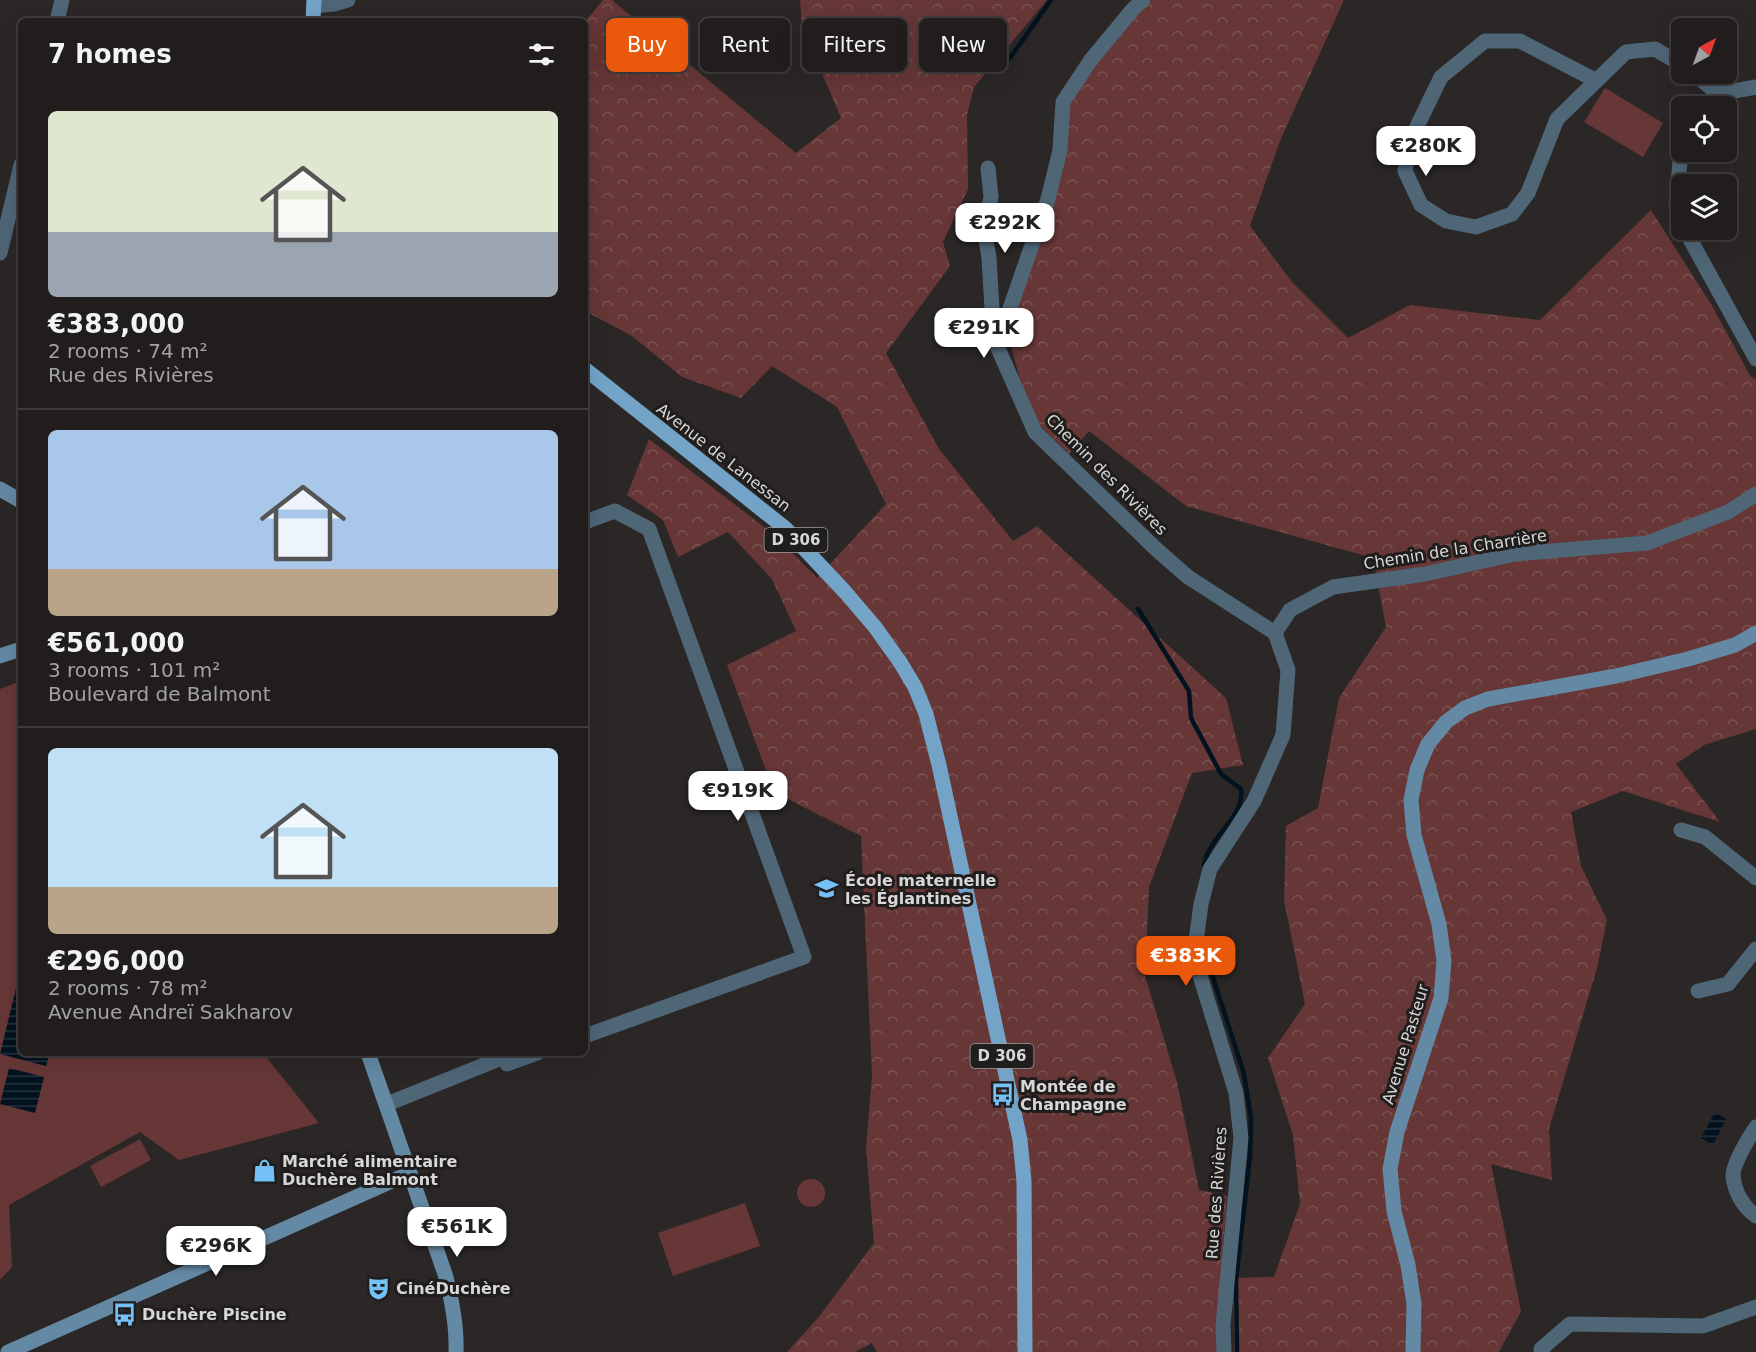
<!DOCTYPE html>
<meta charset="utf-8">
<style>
:root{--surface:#201d1c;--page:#2d2a29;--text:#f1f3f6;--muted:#a2a2a3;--line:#3d3b3b;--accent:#ea580c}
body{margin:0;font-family:"DejaVu Sans",sans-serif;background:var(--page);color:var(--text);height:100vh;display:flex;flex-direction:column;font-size:22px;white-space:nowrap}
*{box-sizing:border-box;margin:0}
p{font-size:20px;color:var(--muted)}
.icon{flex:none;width:33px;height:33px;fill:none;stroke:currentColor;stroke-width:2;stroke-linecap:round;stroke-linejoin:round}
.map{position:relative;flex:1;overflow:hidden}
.details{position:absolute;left:18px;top:18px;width:570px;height:1038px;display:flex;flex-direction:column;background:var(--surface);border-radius:9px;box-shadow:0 6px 24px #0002,0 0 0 2px var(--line)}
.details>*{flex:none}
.top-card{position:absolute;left:606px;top:18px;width:570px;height:54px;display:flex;gap:12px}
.needle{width:39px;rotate:41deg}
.tools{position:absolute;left:1671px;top:18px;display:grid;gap:12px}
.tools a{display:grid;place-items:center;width:66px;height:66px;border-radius:9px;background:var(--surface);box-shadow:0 6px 24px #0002,0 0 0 2px var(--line);font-size:30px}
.price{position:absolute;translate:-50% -51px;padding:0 14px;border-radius:12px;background:#fff;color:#222;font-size:20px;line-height:39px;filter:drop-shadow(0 2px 3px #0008)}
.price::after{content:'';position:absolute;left:50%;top:36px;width:18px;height:14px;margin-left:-9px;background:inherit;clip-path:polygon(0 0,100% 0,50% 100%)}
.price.active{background:var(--accent);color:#fff}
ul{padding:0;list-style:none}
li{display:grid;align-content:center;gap:12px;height:318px;padding:0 30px}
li+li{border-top:2px solid var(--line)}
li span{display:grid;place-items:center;height:186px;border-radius:9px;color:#555}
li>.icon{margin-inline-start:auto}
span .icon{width:108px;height:108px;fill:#fffc;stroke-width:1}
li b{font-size:26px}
h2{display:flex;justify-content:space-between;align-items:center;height:72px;padding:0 30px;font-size:26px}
.pill{padding:0 21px;border-radius:9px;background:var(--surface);box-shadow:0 6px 24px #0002,0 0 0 2px var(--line);font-size:21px;line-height:54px}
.pill.active{background:var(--accent);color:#fff}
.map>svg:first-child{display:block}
</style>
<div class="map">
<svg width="1756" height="1352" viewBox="0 0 1756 1352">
<defs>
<pattern id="forest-crowns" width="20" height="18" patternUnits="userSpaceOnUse" patternTransform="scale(1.5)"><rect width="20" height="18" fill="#663736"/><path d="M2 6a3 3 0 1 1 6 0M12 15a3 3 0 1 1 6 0" fill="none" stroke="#7b5352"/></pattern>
<pattern id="water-rules" width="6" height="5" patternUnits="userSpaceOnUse" patternTransform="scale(1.5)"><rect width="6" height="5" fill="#02121e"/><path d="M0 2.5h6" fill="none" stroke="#26343e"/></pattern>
</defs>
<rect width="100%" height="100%" fill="#2a2726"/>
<g fill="#663736">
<path d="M1605 88 1663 123 1643 157 1584 122Z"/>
<path d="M21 681V1053H263L319 1123 179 1160 140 1132 9 1205 12 1267 0 1280V689Z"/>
<path d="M140 1139 151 1160 101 1187 90 1166Z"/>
<circle cx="811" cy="1193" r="14"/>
<path d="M745 1203 760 1246 673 1276 658 1233Z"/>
</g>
<g fill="url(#forest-crowns)">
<path d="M603 0H612L796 153 841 118 802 26 800 0H1047L974 87 967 115 968 189 943 242 950 266 886 353 939 449 1013 541 1037 526 1226 698 1243 765 1192 773 1149 887 1145 976 1177 1082 1199 1190 1227 1196 1217 1324 1218 1352H877L872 1343 855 1352H787L818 1318 874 1243 866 1148 872 1076 861 836 774 792 727 665 796 631 772 579 728 532 678 557 663 520 627 495 649 439 776 536 817 578 886 504 837 407 772 366 741 398 682 377 632 336 585 311V22Z"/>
<path d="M1152 0H1344L1280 141 1250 226 1292 282 1348 338 1410 305 1540 320 1651 210 1711 304 1751 377 1756 379V729L1704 745 1676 764 1720 822 1623 791 1571 812 1581 866 1607 920 1597 968 1549 1129 1552 1180 1491 1164 1521 1311 1499 1352H1234L1233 1278 1274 1277 1300 1204 1293 1135 1268 1058 1305 1004 1284 900 1286 826 1318 808 1339 698 1386 627 1373 558 1186 506 1089 431 1069 454 1038 424 1020 380 1010 341 1020 291 1069 103 1094 64 1134 16Z"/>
</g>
<g fill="url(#water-rules)">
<path d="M21 968V1053H50L46 1066 0 1054Z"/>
<path d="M9 1068 44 1077 35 1113 0 1104Z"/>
<path d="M1715 1112 1726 1119 1713 1145 1701 1138Z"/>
</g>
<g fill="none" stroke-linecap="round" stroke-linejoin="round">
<g stroke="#02121e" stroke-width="4.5">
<path d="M1010 58 1051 0"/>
<path d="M1138 609 1189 691 1191 718 1221 774 1241 789C1245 818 1208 837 1204 865"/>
<path d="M1211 971 1244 1074 1251 1118 1250 1156 1236 1280 1237 1352"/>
</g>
<g stroke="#4f6677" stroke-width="15">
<path d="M1143 0 1133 9 1090 61 1063 102 1060 150 1048 199 997 346 1035 432 1156 549 1188 577 1275 633"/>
<path d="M314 6 334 4 348 0"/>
<path d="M57 21 62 0"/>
<path d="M1695 74 1718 94 1711 106"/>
<path d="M1595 80 1520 41H1485L1441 77 1409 143 1405 171 1421 205 1446 221 1476 227 1512 214 1528 193 1557 119 1626 52 1655 49 1682 65"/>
<path d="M1718 94 1756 87"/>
<path d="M988 168 991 197 984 228 989 258 993 326 997 343"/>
<path d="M1682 220 1676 205 1680 162 1685 152"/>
<path d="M1685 230 1756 359"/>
<path d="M0 253 21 165"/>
<path d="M585 522 615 511 649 529 804 957 585 1036"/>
<path d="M1275 633 1290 610 1333 587 1425 574 1515 554 1647 543 1728 512 1756 494"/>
<path d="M1681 830 1705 837 1756 878"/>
<path d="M1698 991 1728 984 1756 949"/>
<path d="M503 1053 507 1064 537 1053"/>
<path d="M387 1104 504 1057"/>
<path d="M1756 1127C1749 1137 1733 1164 1733 1175 1734 1191 1743 1207 1756 1216"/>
<path d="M1224 1352 1223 1325 1241 1138 1236 1093 1194 956 1201 904 1210 869 1254 801 1283 735 1288 670 1275 633"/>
<path d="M1543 1352 1541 1349 1570 1324 1703 1326 1756 1307"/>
</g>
<g stroke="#6489a4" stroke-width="15">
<path d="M0 489 21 501"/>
<path d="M0 656 21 649"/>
<path d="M368 1053 445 1274C452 1300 457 1325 456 1352"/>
<path d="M8 1352 410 1173"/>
<path d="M1413 1352 1414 1304 1408 1265 1394 1211 1390 1169 1397 1132 1441 998 1444 961 1439 924 1414 835 1411 800 1417 770 1428 744 1446 722 1465 708 1488 699 1616 676 1688 659 1735 645 1756 633"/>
</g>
<g stroke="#73a4c7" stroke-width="15">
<path d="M313 21 314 0"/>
<path d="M585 369 785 528 846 593 875 627 900 662 915 687 926 714 939 765 1020 1140 1024 1181 1025 1352"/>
</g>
</g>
<defs>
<symbol id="school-bare" viewBox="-9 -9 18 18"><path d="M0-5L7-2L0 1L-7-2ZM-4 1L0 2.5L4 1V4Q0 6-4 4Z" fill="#73c1f6" stroke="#201d1d" stroke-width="2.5" paint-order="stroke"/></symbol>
<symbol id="bus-bare" viewBox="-9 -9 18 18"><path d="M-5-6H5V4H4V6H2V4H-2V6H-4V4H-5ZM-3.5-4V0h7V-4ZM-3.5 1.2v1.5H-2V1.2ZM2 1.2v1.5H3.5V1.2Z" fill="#73c1f6" stroke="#201d1d" stroke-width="2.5" paint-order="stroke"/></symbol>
<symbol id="shop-bare" viewBox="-9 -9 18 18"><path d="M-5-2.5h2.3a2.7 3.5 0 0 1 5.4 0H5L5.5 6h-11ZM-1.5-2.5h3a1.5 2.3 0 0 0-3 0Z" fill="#73c1f6" stroke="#201d1d" stroke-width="2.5" paint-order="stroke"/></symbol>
<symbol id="theatre-bare" viewBox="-9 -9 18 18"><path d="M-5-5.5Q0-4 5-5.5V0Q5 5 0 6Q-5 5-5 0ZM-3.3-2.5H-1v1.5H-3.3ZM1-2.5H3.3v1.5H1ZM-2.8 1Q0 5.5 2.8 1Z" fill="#73c1f6" stroke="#201d1d" stroke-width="2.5" paint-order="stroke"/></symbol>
</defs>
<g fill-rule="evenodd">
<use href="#school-bare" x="810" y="872" width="33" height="33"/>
<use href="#bus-bare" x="986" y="1078" width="33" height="33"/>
<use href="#shop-bare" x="248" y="1154" width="33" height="33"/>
<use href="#theatre-bare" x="362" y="1272" width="33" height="33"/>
<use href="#bus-bare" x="108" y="1298" width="33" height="33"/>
</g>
<g text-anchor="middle" stroke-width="6" stroke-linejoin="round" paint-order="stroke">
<g fill="#201d1d" stroke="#a19e9e" stroke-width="1.5">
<rect x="764.5" y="528" width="63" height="24" rx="4.5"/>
<rect x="970.5" y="1044" width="63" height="24" rx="4.5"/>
</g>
<g font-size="15" font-weight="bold" fill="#d8d6d6">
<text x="796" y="545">D 306</text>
<text x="1002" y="1061">D 306</text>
</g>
<g font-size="16" fill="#d8d6d6" stroke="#201d1d">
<text transform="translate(724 457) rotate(38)" y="6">Avenue de Lanessan</text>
<text transform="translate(1107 474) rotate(45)" y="6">Chemin des Rivières</text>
<text transform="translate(1455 549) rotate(-9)" y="6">Chemin de la Charrière</text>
<text transform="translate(1405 1044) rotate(-73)" y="6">Avenue Pasteur</text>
<text transform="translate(1216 1193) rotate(-86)" y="6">Rue des Rivières</text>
</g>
<g font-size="16" font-weight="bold" fill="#d8d6d6" stroke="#201d1d" text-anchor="start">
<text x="845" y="886">École maternelle<tspan x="845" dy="18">les Églantines</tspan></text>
<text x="1020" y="1092">Montée de<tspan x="1020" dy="18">Champagne</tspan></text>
<text x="282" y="1167">Marché alimentaire<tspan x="282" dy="18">Duchère Balmont</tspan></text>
<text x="396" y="1294">CinéDuchère</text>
<text x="142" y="1320">Duchère Piscine</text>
</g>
</g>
</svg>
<div class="tools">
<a><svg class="needle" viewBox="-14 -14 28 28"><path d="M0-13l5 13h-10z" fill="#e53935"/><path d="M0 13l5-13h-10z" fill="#a2a2a3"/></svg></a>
<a><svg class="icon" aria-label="locate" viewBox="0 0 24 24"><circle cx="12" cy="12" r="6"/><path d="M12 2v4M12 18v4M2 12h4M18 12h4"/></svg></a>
<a><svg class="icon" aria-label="layers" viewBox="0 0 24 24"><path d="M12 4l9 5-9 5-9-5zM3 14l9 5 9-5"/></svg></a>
</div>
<b class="price" style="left:1426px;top:177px">€280K</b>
<b class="price" style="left:1005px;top:254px">€292K</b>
<b class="price" style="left:984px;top:359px">€291K</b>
<b class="price" style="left:738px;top:822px">€919K</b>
<b class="price active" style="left:1186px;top:987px">€383K</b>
<b class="price" style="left:457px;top:1258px">€561K</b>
<b class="price" style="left:216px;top:1277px">€296K</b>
<div class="top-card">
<a class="pill active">Buy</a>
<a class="pill">Rent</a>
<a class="pill">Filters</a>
<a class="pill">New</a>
</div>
<section class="details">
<h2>7 homes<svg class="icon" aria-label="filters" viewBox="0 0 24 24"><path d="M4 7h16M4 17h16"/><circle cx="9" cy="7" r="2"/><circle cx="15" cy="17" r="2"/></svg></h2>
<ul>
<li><span style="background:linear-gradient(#dfe7d0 65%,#9aa5b1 0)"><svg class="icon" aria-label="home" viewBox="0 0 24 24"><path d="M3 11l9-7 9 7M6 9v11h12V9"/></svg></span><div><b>€383,000</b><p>2 rooms · 74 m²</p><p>Rue des Rivières</p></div></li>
<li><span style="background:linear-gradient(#a9c7e8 75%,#b9a48a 0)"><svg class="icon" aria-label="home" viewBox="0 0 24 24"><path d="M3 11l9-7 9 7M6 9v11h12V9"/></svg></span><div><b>€561,000</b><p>3 rooms · 101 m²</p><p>Boulevard de Balmont</p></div></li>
<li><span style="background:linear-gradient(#bfe0f5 75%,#b9a48a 0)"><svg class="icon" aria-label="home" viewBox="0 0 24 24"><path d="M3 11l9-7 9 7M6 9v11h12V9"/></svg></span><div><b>€296,000</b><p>2 rooms · 78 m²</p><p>Avenue Andreï Sakharov</p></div></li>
</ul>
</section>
</div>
